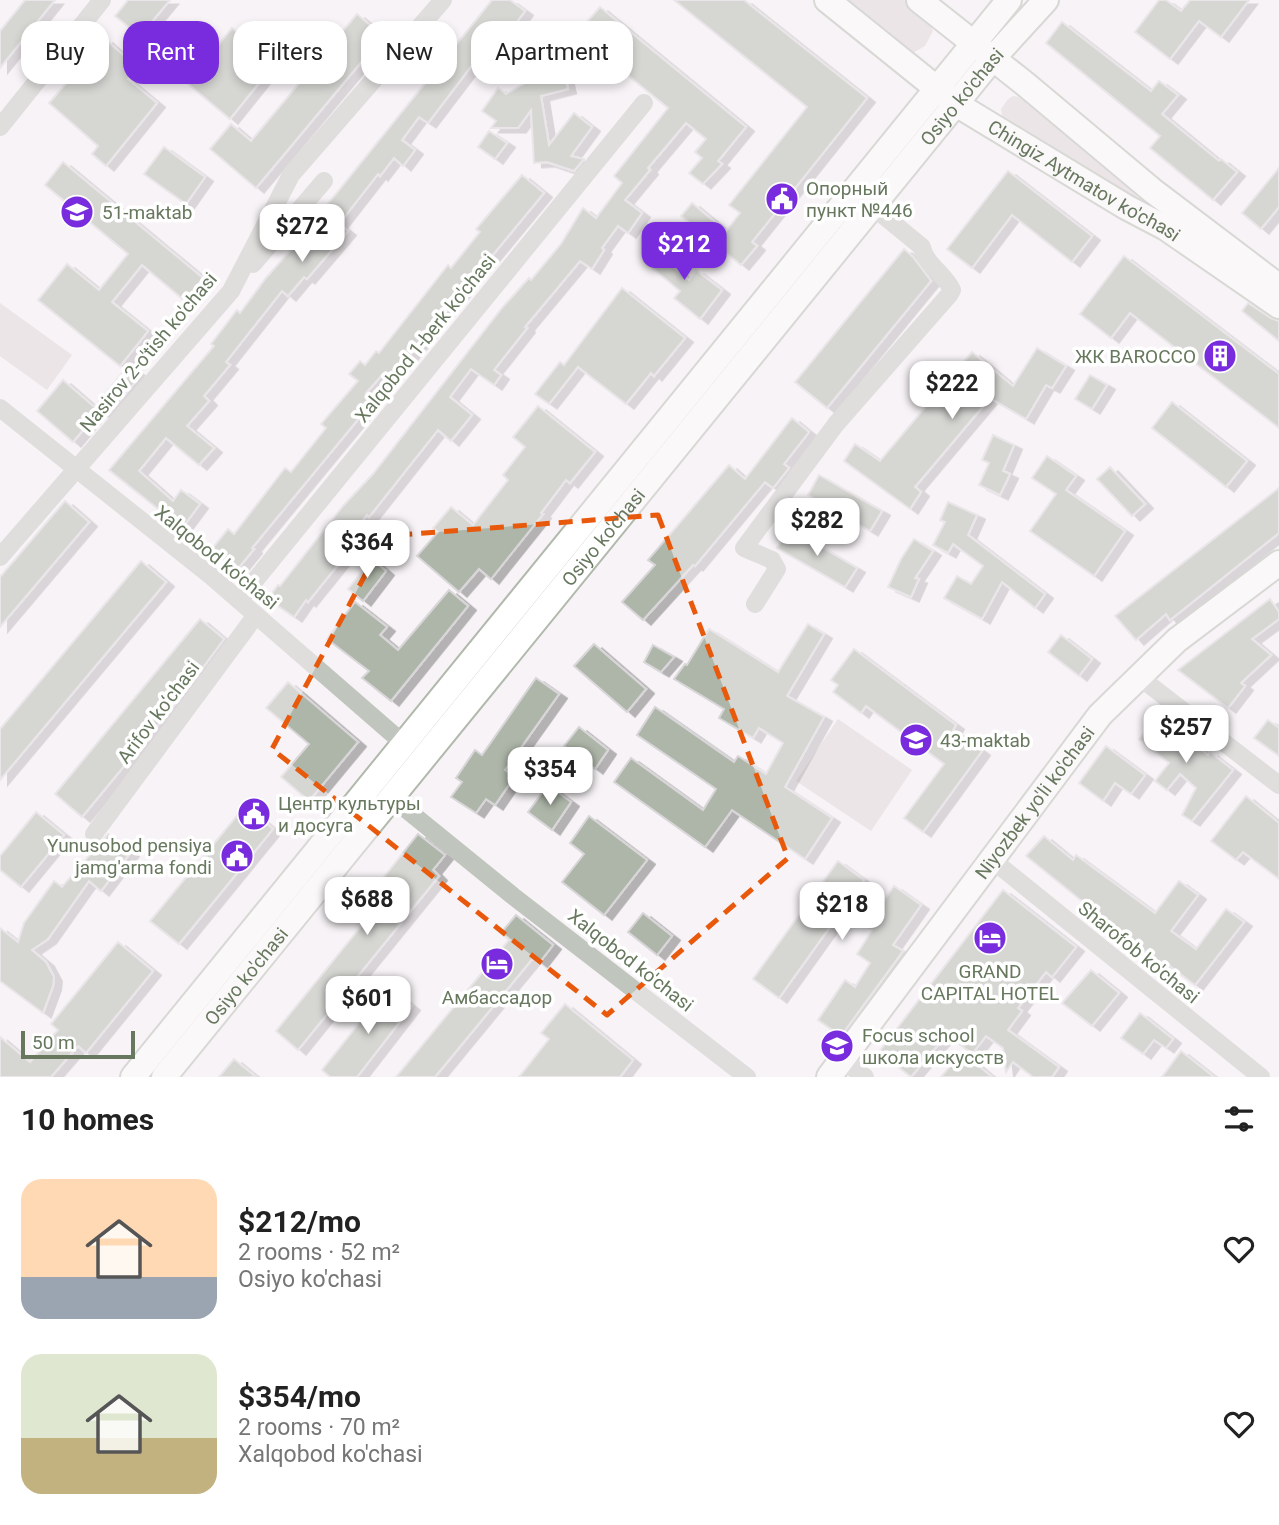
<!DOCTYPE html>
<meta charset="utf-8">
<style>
:root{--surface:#fff;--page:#f2f2f2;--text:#222;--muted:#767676;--accent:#782cde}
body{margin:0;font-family:Roboto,sans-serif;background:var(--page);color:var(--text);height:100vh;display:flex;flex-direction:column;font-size:26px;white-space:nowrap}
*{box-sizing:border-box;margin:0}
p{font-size:23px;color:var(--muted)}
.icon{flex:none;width:38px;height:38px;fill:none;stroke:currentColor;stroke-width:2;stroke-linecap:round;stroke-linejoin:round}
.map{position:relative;height:1077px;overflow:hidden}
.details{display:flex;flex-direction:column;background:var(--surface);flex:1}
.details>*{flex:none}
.banner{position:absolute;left:21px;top:21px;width:700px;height:63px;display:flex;gap:14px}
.scale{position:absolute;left:21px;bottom:18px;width:114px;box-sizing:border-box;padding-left:7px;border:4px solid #67785e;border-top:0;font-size:19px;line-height:24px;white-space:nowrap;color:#67785e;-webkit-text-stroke:5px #fff;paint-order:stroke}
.price{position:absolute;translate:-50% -60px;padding:0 16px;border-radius:14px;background:#fff;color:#222;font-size:23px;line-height:46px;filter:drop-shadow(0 2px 4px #0008)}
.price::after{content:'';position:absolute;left:50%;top:42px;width:21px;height:16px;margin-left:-10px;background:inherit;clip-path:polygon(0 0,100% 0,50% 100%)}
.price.selected{background:var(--accent);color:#fff}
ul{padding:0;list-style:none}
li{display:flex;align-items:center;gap:21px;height:175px;padding:0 21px}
li span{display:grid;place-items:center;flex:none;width:196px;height:140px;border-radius:21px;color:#555}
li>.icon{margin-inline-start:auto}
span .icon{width:84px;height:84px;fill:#fffc;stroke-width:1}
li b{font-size:30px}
h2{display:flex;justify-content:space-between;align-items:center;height:84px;padding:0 21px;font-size:30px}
.chip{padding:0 24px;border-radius:21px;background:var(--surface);box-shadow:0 4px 10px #0003;font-size:24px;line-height:63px}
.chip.selected{background:var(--accent);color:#fff}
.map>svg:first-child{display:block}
</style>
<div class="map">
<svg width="1279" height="1077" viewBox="0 0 1279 1077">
<defs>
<filter id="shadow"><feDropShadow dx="8" dy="4.5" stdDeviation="0" flood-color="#0004"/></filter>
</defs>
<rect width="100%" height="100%" fill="#f7f3f6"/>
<g fill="#ddd5d6">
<path d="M847 0H904L927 19 933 31 925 46 911 54Z"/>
<path d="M1013 96 1025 98 1127 185 1138 198 1121 193 1003 121 1001 109 1008 99Z"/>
<path d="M0 303 72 355 47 390 0 356Z"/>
<path d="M838 719 912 770 871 831 796 781Z"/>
</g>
<g fill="#aeb6a9" stroke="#d8d6d8" stroke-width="2" filter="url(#shadow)">
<path d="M25 0H55L0 68V31Z"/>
<path d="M128 0H170L140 36 115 16Z"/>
<path d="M492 0H510L525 11 484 66 476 60 428 123 419 117 402 140 415 150 403 166 394 158 380 176 378 174 339 224 348 231 307 279 304 277 288 296 282 291 226 362 230 365 204 396 209 401 187 426 214 448 199 465 166 438 139 471 173 501 181 490 200 504 182 528 109 470 214 346 211 344 237 310 240 313 266 278 303 236 300 234 321 209 323 210Z"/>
<path d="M674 0H744L867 98 752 242 757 246 741 265 681 216 692 203 726 231 740 213 729 205 807 107Z"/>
<path d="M1159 0H1166L1181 11 1190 0H1249L1221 37 1199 21 1170 59 1135 32Z"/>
<path d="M600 7 746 127 718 161 722 164 703 184 689 173 702 158 695 152 706 139 686 123 648 168 650 170 625 200 642 213 628 233 618 226 602 248 604 250 592 269 580 261 525 327 527 328 494 370 501 375 494 385 471 369 450 397 472 415 451 441 438 430 369 517 367 515 335 554 342 560 308 602 306 600 294 617 268 599 278 585 280 586 343 506 373 474 502 308 529 278 531 280 561 244 583 208 596 218 622 183 614 176 668 108 583 39 593 27 587 22Z"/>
<path d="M357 14 383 36 256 188 210 149 231 124 251 141Z"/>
<path d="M1062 22 1151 91 1159 81 1178 95 1162 114 1219 161 1221 159 1237 172 1213 200 1150 148 1160 136 1046 43Z"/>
<path d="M232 28 275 63 230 119 187 83Z"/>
<path d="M555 30 568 89 541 96 549 145 574 113 592 127 571 156 584 159 574 171 547 162 534 163 531 110 518 128H491L496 121 482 111 498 88 506 94 530 80 529 75 539 74 531 36Z"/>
<path d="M105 39 138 68 128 79 157 103 106 166 92 154 98 146 49 103Z"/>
<path d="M489 131 507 143 495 159 478 147Z"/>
<path d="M164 147 205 177 186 204 144 174Z"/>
<path d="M63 162 203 278 185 301 142 265 112 302 148 331 120 366 38 300 67 264 99 290 128 254 45 185Z"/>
<path d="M1279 168V207L1261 229 1242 213Z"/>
<path d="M1008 171 1092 236 1072 262 1012 215 972 268 947 249Z"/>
<path d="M522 175 544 193 400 367 388 380 382 375 366 393 374 400 252 548 254 549 236 571 211 550 228 529 234 534 285 468 291 472 326 428 321 424 358 381 349 374 360 361 365 365 376 351 379 353 448 265 451 268 480 232 476 229Z"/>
<path d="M664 237 674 246 664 259 689 280 696 270 722 290 700 319 674 298 680 291 644 261Z"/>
<path d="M904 249 913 257 931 281 827 408 795 382Z"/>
<path d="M1124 256 1279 374V428L1130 313 1111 338 1080 314Z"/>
<path d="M622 288 685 338 654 376 651 373 626 404 578 367 549 404 535 394 560 362 564 365Z"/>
<path d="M1248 303 1271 318 1279 321V341L1242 311Z"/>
<path d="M1037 348 1066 366 1052 388 1046 385 1026 419 990 398 915 487 921 492 910 509 844 461 855 444 880 461 972 352 1013 386Z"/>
<path d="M129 365 141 375 106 417 94 407Z"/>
<path d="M1090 375 1107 385 1092 409 1075 399Z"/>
<path d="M63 380 99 411 73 442 37 411Z"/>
<path d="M1172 402 1247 461 1226 487 1152 428Z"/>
<path d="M538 406 595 452 570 483 566 480 541 513 543 514 491 579 479 569 459 592 417 556 438 532 433 528 451 507 473 525 508 480 503 475 525 447 513 437Z"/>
<path d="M792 418 809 432 784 464 789 468 773 488 765 482 695 566 693 565 643 620 622 602 655 565 648 560 729 465 745 479Z"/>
<path d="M993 435 1014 445 1003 471 1010 474 1000 495 979 485 989 463 982 460Z"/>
<path d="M1047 456 1076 476 1066 490 1125 531 1094 576 1030 531 1056 494 1032 478Z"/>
<path d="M1110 467 1145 504 1132 516 1097 479Z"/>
<path d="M819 475 882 511 870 531 808 495Z"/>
<path d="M1279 488V533L1170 620 1166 614 1136 640 1115 616Z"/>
<path d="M65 501 89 522 0 627V577Z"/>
<path d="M948 502 977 515 968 535 1045 594 1035 608 1002 582 982 619 944 598 957 576 971 584 983 566 953 544 948 553 933 545 945 522 940 520Z"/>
<path d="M789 528 857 568 845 587 777 548Z"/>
<path d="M914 539 933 551 915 578 919 579 911 597 888 587 901 559Z"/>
<path d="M372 559 386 571 363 601 348 589Z"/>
<path d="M141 561 166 582 0 780V729Z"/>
<path d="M449 590 468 606 391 701 362 678 369 671 327 639 355 602 387 627 380 635 398 650Z"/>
<path d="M1270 599 1279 612V619L1252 639 1271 655 1241 683 1245 686 1228 708 1178 670Z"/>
<path d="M200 619 224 639 181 697 82 817 55 794Z"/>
<path d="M808 624 824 634 787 696 824 717 785 787 832 818 805 859 732 810 705 847 614 782 631 758 703 810 716 789 637 735 655 707 734 762 738 756 766 774 783 743 759 728 753 738 719 718 724 709 674 679 685 664 687 665 709 629 778 672Z"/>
<path d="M1061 635 1092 659 1079 676 1048 652Z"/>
<path d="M594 644 646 689 627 712 574 666Z"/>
<path d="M653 645 674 657 661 672 644 662Z"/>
<path d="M854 649 956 725 953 730 982 751 923 832 904 818 944 764 866 706 861 713 833 692 838 685 831 680Z"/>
<path d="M536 678 559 694 505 770 515 776 495 805 486 799 476 813 451 797 462 782 456 778 475 750 482 755Z"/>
<path d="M288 682 358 742 309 801 281 777 309 744 266 708Z"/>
<path d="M1158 716 1208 755 1210 752 1233 770 1192 821 1182 815 1196 788 1180 774 1167 790 1155 781 1169 763 1139 739Z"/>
<path d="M1268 720 1279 728V756L1254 738Z"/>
<path d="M579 727 608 750 595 769 564 746Z"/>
<path d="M1106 746 1145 775 1131 794 1115 783 1103 801 1079 783Z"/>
<path d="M548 785 571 802 552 830 528 812Z"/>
<path d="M1246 796 1279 823V879L1243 852 1236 860 1211 841Z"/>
<path d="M245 806 273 829 179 944 150 921Z"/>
<path d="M36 812 64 835 21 887 0 870V856Z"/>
<path d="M589 816 647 860 604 915 562 882 584 854 570 843Z"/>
<path d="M108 834 131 852 101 891 89 881 48 939 32 950 46 962 54 977 53 986 43 1013 0 981V928L18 942 24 923 54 881 62 887Z"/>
<path d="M418 834 445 855 433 870 439 876 298 1050 276 1031 368 918 358 910Z"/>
<path d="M1044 836 1073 860 1076 855 1155 913 1179 881 1198 895 1171 931 1196 949 1226 909 1244 922 1195 985 1163 961 1161 965 1026 856Z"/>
<path d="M838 861 864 880 857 890 881 905 894 886 921 905 893 945 903 951 841 1036 818 1020 845 980 855 987 870 963 857 954 872 930 842 910 779 998 753 979Z"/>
<path d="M1003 890 1076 947 1052 977 1046 972 1018 1008 1022 1011 1008 1030 1059 1067 1052 1077H1033L1013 1062 1006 1072 1003 1048 986 1036 972 1054 947 1034 911 1077 879 1052Z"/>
<path d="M643 913 672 936 657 955 628 932Z"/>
<path d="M516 915 553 945 539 963 533 958 435 1077H396L509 940 501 933Z"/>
<path d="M118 942 153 971 86 1053 78 1046 51 1077H0V1037L30 1062 58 1030 51 1024Z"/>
<path d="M1091 970 1119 993 1092 1026 1062 1003Z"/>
<path d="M388 987 412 1006 357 1077H330L322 1070Z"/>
<path d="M565 1004 633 1060 620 1077H519L549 1039 541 1033Z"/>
<path d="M1140 1013 1173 1039 1166 1048 1154 1040 1143 1054 1121 1038Z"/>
<path d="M1181 1051 1214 1077H1162Z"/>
<path d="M962 1052 992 1077H941Z"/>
<path d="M234 1059 256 1077H219Z"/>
</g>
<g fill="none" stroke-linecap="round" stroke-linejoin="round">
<defs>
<g id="secondary">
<path id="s1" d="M827 0 956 104 1126 207 1166 228 1279 306"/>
<path d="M919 0 1024 83 1153 191 1277 285"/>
<path d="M133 1077 1009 0"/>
<path id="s2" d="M164 1077 993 58 1046 0"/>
<path id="s3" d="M829 1077 1100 715 1177 640 1279 563"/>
</g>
</defs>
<use href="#secondary" stroke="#b1b9ad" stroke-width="28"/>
<g stroke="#c0c6bd" stroke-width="18">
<path d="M0 127 102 0"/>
<path d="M253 264 324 181"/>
<path d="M0 408 211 576 403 743"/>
<path d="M0 557 231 291 291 175 443 0"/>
<path d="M239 600 644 103"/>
<path d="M755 604 777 569 772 560 744 548 836 424 949 295 952 290C945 274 925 264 922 247L872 206"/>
<path d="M1138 676 1279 785"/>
<path d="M391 797 513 896 747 1077"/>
<path d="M94 834 256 615"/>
<path d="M991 859 1261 1077"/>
<path d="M841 1059 865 1077"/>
</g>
<use href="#secondary" stroke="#fff" stroke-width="24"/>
</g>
<path d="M0 0H1279V1077H0ZM658 515 788 858 607 1015 272 749 386 536Z" fill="#f7f3f6" fill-opacity=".55" fill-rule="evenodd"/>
<path fill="none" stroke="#e8590c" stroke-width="5" stroke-dasharray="14 9" stroke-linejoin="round" d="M658 515 788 858 607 1015 272 749 386 536Z"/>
<defs>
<symbol id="civic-disc" viewBox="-11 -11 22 22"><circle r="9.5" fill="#782cde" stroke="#fff"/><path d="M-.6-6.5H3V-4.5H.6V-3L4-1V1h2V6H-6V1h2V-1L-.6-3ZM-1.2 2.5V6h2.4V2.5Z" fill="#fff"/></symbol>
<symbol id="school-disc" viewBox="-11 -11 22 22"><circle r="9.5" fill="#782cde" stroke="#fff"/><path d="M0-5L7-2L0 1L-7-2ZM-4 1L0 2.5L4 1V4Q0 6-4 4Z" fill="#fff"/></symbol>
<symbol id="building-disc" viewBox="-11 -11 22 22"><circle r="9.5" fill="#782cde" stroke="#fff"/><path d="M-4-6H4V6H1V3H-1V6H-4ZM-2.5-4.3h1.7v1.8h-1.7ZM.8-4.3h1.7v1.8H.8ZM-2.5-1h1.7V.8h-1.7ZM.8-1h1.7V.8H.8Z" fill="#fff"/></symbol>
<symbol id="hotel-disc" viewBox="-11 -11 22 22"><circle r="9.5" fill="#782cde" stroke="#fff"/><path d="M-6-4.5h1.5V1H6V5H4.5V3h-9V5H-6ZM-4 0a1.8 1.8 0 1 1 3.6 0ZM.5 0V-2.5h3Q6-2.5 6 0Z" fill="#fff"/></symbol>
</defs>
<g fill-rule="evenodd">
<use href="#civic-disc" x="763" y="180" width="38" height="38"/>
<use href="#school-disc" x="58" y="193" width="38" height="38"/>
<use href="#building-disc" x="1201" y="337" width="38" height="38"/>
<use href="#school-disc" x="897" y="721" width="38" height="38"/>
<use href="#civic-disc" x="235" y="795" width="38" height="38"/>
<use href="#civic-disc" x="218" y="837" width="38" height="38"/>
<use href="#hotel-disc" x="971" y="919" width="38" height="38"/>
<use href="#hotel-disc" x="478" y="945" width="38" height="38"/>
<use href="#school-disc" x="818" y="1027" width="38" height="38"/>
</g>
<g text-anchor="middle" stroke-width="7" stroke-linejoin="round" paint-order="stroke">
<g font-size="19" fill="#67785e" stroke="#fff">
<text dy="7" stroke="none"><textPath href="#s2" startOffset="1264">Osiyo ko'chasi</textPath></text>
<text dy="7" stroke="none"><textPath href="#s1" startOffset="315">Chingiz Aytmatov ko'chasi</textPath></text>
<text transform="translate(425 338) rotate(-51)" y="7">Xalqobod 1-berk ko'chasi</text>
<text transform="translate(148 352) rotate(-50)" y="7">Nasirov 2-o'tish ko'chasi</text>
<text dy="7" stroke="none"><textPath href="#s2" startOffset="696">Osiyo ko'chasi</textPath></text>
<text transform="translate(217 557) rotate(39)" y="7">Xalqobod ko'chasi</text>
<text transform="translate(158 712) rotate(-53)" y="7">Arifov ko‘chasi</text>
<text dy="7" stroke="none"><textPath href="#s3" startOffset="343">Niyozbek yo'li ko'chasi</textPath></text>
<text transform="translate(1139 952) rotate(39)" y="7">Sharofob ko'chasi</text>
<text transform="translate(631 960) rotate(38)" y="7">Xalqobod ko'chasi</text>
<text dy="7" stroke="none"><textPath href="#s2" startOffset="130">Osiyo ko'chasi</textPath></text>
</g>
<g font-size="19" fill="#67785e" stroke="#fff" text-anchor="start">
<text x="806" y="195">Опорный<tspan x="806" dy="22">пункт №446</tspan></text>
<text x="102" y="219">51-maktab</text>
<text x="1196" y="363" text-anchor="end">ЖК BAROCCO</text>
<text x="940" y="747">43-maktab</text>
<text x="278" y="810">Центр культуры<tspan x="278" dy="22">и досуга</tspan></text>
<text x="212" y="852" text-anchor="end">Yunusobod pensiya<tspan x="212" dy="22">jamg'arma fondi</tspan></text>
<text x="990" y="978" text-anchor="middle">GRAND<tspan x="990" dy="22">CAPITAL HOTEL</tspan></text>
<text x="497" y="1004" text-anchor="middle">Амбассадор</text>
<text x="862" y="1042">Focus school<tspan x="862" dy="22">школа искусств</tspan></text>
</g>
</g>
</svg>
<div class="scale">50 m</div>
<b class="price" style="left:302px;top:264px">$272</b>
<b class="price selected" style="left:684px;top:282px">$212</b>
<b class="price" style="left:952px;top:421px">$222</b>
<b class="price" style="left:817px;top:558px">$282</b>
<b class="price" style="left:367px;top:580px">$364</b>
<b class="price" style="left:1186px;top:765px">$257</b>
<b class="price" style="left:550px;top:807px">$354</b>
<b class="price" style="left:367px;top:937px">$688</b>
<b class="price" style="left:842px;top:942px">$218</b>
<b class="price" style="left:368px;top:1036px">$601</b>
<div class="banner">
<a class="chip">Buy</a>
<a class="chip selected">Rent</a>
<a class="chip">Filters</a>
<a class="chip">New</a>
<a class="chip">Apartment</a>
</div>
</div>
<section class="details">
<h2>10 homes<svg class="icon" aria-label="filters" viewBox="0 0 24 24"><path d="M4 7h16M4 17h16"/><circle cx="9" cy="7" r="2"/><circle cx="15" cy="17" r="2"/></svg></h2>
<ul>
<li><span style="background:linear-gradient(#ffd9b3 70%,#9aa5b1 0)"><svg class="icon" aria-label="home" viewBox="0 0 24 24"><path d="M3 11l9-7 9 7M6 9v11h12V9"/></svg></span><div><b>$212/mo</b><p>2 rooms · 52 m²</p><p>Osiyo ko'chasi</p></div><svg class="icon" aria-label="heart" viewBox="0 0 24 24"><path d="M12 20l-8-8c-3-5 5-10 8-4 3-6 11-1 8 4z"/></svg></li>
<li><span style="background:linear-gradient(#dfe7d0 60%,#c2b280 0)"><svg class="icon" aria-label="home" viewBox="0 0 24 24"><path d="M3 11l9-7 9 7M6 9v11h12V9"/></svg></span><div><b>$354/mo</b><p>2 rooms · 70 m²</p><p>Xalqobod ko'chasi</p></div><svg class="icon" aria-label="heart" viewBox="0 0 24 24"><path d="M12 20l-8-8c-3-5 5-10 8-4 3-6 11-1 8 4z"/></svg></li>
</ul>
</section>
